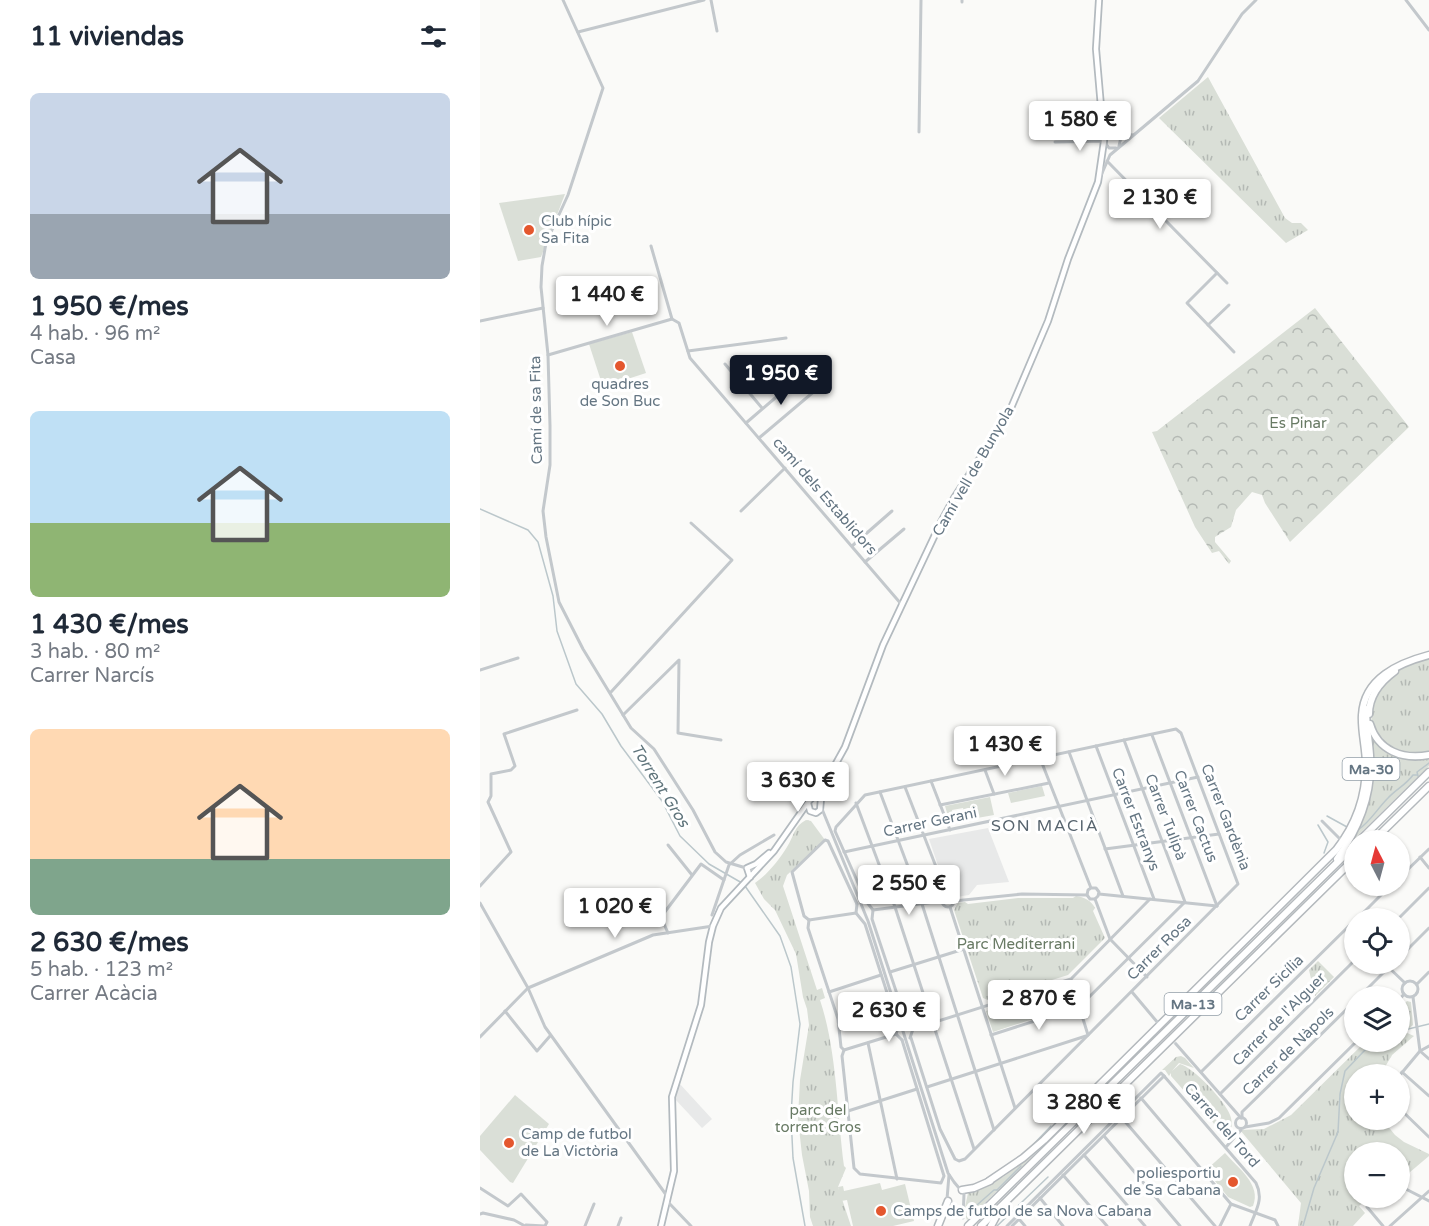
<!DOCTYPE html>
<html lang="es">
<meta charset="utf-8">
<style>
:root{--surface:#fff;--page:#f2f2f3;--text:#1f2937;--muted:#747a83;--accent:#111827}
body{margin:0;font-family:"Varela Round",sans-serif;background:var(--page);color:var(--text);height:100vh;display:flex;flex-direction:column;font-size:22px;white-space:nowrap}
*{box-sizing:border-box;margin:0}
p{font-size:20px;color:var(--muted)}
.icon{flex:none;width:33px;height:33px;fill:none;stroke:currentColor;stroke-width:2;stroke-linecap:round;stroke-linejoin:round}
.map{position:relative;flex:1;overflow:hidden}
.details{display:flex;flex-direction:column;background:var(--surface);width:480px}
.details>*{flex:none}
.needle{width:39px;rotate:354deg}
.fabs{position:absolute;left:864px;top:830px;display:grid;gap:12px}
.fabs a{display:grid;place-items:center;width:66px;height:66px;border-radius:50%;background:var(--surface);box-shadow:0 2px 4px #0004;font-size:30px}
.price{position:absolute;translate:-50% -51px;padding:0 14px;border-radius:6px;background:#fff;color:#222;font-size:20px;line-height:39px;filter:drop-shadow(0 2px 3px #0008)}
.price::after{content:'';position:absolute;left:50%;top:36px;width:18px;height:14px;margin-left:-9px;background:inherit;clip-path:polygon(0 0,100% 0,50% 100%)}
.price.selected{background:var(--accent);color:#fff}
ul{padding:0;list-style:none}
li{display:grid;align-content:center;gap:12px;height:318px;padding:0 30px}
li span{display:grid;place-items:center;height:186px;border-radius:9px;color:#555}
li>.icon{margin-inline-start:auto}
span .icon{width:108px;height:108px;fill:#fffc;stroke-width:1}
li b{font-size:26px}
h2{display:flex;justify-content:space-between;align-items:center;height:72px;padding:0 30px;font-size:26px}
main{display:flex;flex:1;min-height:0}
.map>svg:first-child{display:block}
</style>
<main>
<section class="details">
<h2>11 viviendas<svg class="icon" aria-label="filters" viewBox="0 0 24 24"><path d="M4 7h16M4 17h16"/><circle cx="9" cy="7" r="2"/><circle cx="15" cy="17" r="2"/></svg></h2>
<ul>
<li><span style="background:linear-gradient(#c9d6e8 65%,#9aa5b1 0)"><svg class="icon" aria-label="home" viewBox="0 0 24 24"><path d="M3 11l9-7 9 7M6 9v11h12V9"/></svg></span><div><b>1 950 €/mes</b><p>4 hab. · 96 m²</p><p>Casa</p></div></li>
<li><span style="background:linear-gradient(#bfe0f5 60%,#8fb573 0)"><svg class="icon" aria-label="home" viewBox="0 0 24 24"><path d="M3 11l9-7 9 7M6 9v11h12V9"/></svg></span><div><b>1 430 €/mes</b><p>3 hab. · 80 m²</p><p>Carrer Narcís</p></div></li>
<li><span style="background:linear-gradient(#ffd9b3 70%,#7fa58c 0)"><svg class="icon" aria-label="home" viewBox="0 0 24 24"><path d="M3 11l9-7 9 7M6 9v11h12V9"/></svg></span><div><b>2 630 €/mes</b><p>5 hab. · 123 m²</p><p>Carrer Acàcia</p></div></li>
</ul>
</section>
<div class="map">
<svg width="949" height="1226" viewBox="0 0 949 1226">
<defs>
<pattern id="grass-tufts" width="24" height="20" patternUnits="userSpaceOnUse" patternTransform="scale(1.5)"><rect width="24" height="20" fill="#dadfd7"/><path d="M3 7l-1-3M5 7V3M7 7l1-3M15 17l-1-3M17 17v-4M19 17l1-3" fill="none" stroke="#b4b9b4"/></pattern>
<pattern id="forest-crowns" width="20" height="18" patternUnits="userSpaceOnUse" patternTransform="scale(1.5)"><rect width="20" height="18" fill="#dadfd7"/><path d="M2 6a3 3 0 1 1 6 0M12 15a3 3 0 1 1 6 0" fill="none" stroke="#b4b9b4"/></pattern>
</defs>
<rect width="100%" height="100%" fill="#fafaf8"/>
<g fill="#e8e9e9">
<path d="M508 828 529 882 497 885 489 895 476 897 468 895 449 839Z"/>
<path d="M199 1083 232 1119 222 1128 195 1099Z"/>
</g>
<g fill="url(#grass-tufts)">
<path d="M728 77 805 218 812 223H821L828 230 806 243 679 118Z"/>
<path d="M949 659V752C938 754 927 755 917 751 881 738 887 697 911 676 922 667 936 663 949 659Z"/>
<path d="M895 740 906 750 949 757V766L869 844 891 742Z"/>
<path d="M326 820 331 821 345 840 307 875 303 886 337 990 342 988 345 998 340 1000C357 1051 357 1112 364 1166L366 1168 358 1187 371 1226H333L330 1217 329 1191 322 1155 318 1119 320 1080 329 1025 327 1009 323 997 316 954 295 910 284 899 275 883C288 874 299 860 307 847 314 836 314 826 326 820Z"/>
<path d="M596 896C604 897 611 900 615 908L613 911 625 938 588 975 508 1000 503 998 474 910 478 903 485 902 488 904 538 898H593Z"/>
<path d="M838 961 854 977 835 996 829 970Z"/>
<path d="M927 1001 931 1002 933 1025 925 1032 934 1036 912 1055 901 1074H874V1119H902L915 1135 924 1142 949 1154V1156L923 1178 920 1176V1152H874V1197H905L896 1204 889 1198 879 1206 885 1213 873 1226H818L821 1203 760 1130 784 1129 811 1115 886 1041H920V1008Z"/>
<path d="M701 1056 705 1058 714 1068 699 1063 692 1071 700 1064C713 1067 746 1102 750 1115 753 1122 752 1131 748 1138H744L717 1100 713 1101 691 1076V1073L689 1076 685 1070H682L696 1057Z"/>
<path d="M554 1155 546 1163 487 1220 484 1212 488 1193 523 1177Z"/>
</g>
<path fill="url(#forest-crowns)" d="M835 308 929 427 810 542 785 503 782 495 772 492 756 510 751 527 735 537V542L751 561 749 564 739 551 732 553 715 527 672 432 677 431Z"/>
<g fill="#dadfd7">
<path d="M85 194 61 257 38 261 19 203Z"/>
<path d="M152 332 166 373 123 387 109 344Z"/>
<path d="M562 786 565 796 531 803 528 793Z"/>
<path d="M510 797 514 815 486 820 483 808 472 810 473 815 468 816 465 806Z"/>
<path d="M589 984 596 1005 513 1032 506 1011Z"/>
<path d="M35 1095 69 1124 33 1183 30 1182 0 1150V1136Z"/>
<path d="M745 1153C758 1168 782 1185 773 1206L770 1207 748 1197 726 1170Z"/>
<path d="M400 1183 402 1190 425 1184 434 1221 413 1226H373L367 1200 361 1201 358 1187 363 1186 364 1191Z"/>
</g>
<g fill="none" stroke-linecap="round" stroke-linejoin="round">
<g stroke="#bbc7cb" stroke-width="1.5">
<path d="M0 509 48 530 58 542 73 596 77 631 96 684 122 714 141 746 182 801 200 836 229 864 262 883"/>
<path d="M938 776 937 772 949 763"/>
<path d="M847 816 867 827"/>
<path d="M838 825 848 842 844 853"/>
<path d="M878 830C890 822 897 809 908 798 916 789 926 785 933 775H937"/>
<path d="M265 886 300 936 311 967 320 1024 313 1082 311 1116 313 1158 325 1226"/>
<path d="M920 1031 949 1024"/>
<path d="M548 1150 571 1126"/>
<path d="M517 1190 541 1166"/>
<path d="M497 1205 514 1190H517"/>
<path d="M517 1226 568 1177"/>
<path d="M823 1226 834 1188 858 1132 860 1094 865 1071 885 1050 898 1041"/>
</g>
<path stroke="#d5d9db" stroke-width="3" stroke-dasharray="3 1.5" stroke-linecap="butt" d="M680 1025 696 1044"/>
<defs>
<g id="secondary">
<path d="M328 803 330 811 336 813 340 810 342 788"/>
<path d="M270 877 267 868 276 864 289 853"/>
<path d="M181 1226 194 1171 192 1097 221 1005 229 942 233 926 241 908 294 851 329 801 342 788 354 767 365 747 403 645 461 522 474 498 528 415 568 321 588 259 618 182 624 141 616 49 619 0"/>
</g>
<g id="highway">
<path d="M889 714C889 695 900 682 915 671"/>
<path d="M890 724C898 751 923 760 949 755"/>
<path d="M880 840 949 772"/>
<path d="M894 840 949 786"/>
<path d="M857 859C879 828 893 794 890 755 889 740 886 725 886 709"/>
<path d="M509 1181 543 1158 564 1140 856 850C875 826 886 796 886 765 886 748 881 731 882 715 884 678 919 663 949 655"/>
<path d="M482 1190 494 1188 510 1181"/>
<path d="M458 1226 468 1201"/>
<path d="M488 1226 874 846"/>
<path d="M501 1226 874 859"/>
<path d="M511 1226 518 1213"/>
</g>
</defs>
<use href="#secondary" stroke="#b3babf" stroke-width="8"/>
<use href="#highway" stroke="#b4b9bd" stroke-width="9"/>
<g stroke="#c3c8cc" stroke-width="3">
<path d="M83 0 123 88 88 195 66 243 62 266 61 287 68 355 70 426V465L63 511 66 537 79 602 103 649 151 728 174 749 213 810 235 852 246 862 276 871"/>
<path d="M231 0 237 31"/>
<path d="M482 0V2"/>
<path d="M926 0 949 30"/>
<path d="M98 32 224 0"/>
<path d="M624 119 641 137 639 146"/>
<path d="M439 132 441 0"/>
<path d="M625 140C630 128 643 134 653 135"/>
<path d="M575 142 624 141 629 148H636"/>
<path d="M627 161 747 283"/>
<path d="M619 180 630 155 718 81 762 14 776 0"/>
<path d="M171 246 192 319 199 323 210 358 422 605"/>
<path d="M737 273 707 303 754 352"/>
<path d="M0 321 63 308"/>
<path d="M728 325 749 305"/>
<path d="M208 351 306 338"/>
<path d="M68 355 192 319"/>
<path d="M245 364 282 408"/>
<path d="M266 423 301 393 290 381 314 361"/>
<path d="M279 438 337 389"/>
<path d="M261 511 305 468"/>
<path d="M372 546 412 511"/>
<path d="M385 562 424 529"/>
<path d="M0 670 38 658"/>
<path d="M131 692 252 560 211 523"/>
<path d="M143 715 199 660 198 733 241 740"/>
<path d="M672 735 737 906"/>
<path d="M616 746 674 899"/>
<path d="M589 752 643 896"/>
<path d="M560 758 611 888H616L619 892 618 896 615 899H610L607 895 608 890 611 888"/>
<path d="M505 770 514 794"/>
<path d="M451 781 470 830"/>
<path d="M425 787 467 895"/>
<path d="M400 792 442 904 514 1130"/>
<path d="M376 803 415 907 494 1149"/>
<path d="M460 805 569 783"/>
<path d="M342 809 388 921 468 1173 474 1182 484 1194 483 1218"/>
<path d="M842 821 861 840"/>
<path d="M188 845 212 875"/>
<path d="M625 849 739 834"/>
<path d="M364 852 718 777"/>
<path d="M940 857 949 868"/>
<path d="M920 877 949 849"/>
<path d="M0 886 31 852 8 802 11 796V774L31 770 35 766 24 734 97 710"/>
<path d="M619 894 737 906"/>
<circle cx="468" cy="901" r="6"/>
<path d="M615 899 630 939 667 977"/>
<path d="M386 901 355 831 356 827 385 795 696 729 701 733 758 884 485 1159 479 1161 475 1159 460 1129 431 1038"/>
<path d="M386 901 393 910 392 919 427 1024 433 1029 430 1038"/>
<path d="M474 901 542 894 607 895"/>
<path d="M0 903 48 988 65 1027 187 1196"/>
<path d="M377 904 376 913 385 924 418 1027 416 1034 422 1040"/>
<path d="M470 907 535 1108"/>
<path d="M393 910 462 901"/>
<path d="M232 915 249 865 260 855 294 835"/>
<path d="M878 918 911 885"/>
<path d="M919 918 949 888"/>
<path d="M329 920 328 928 358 1019 361 1047 364 1050 362 1056 374 1168 380 1174 461 1183 464 1176 422 1040"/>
<path d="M329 920 324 916 312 872 345 840 348 841 377 904"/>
<path d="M329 920 376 913"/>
<path d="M188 933 181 917 221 864 244 880"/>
<path d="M920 957 949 928"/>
<path d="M904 963 925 983"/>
<path d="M410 972 484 949"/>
<path d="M591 980 608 1035"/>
<circle cx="930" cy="989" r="8"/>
<path d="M937 984 949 972"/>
<path d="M349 992 401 975"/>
<path d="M652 992 678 1023"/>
<path d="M880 996 913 963"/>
<path d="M933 997 940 1051 949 1059"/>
<path d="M920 999 924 994"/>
<path d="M25 1011 57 1051 70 1036"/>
<path d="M433 1029 591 979 670 899"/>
<path d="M511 1035 599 1007 705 902 644 740"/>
<path d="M0 1037 48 988 173 935 233 926"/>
<path d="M388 1043 417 1179"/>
<path d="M696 1044 761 1118"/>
<path d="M364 1050 416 1034"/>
<path d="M721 1072 874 921"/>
<path d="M922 1072 949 1096"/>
<path d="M920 1075 940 1051 949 1046"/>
<path d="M684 1076 776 1183C784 1199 776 1210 770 1226"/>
<path d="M447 1087 606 1036"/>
<path d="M740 1094 874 961"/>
<path d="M661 1098 751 1204 795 1220 798 1226"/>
<path d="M920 1109 949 1137"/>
<path d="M368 1111 437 1089"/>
<circle cx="761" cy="1123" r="5.5"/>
<path d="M642 1118 735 1226"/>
<path d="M762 1118V1112L874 1002"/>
<path d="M906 1122 910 1119"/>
<path d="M765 1127 789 1123 799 1118 877 1041"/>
<path d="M624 1136 700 1226"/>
<path d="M746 1147 761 1130"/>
<path d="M604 1155 665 1226"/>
<path d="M469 1175 467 1199 481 1212"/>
<path d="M583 1175 627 1226"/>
<path d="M920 1186 949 1201"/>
<path d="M0 1188 28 1206 41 1194 67 1222 65 1226"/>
<path d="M560 1198 583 1226"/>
<path d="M188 1202 211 1226"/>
<path d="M890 1204 887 1207 903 1226"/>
<path d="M0 1214 3 1213 34 1220 45 1226"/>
<path d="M539 1219 545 1226"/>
<path d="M46 1225 65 1226"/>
<path d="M105 1226 114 1204"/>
<path d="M138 1226 141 1218"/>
<path d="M527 1226 681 1073 684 1076"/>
<path d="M532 1226 684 1076"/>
<path d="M740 1226 751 1204"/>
<path d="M910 1226 949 1191"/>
</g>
<use href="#secondary" stroke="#fff" stroke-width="4.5"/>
<use href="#highway" stroke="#fff" stroke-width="6"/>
</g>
<g fill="#e4572e" stroke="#fff" stroke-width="2">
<circle cx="49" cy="230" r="6"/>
<circle cx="140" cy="366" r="6"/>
<circle cx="29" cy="1143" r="6"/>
<circle cx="753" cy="1182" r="6"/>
<circle cx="401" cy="1211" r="6"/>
</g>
<g text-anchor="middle" stroke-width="6" stroke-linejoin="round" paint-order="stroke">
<g fill="#fff" stroke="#939fa8" stroke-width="1.5">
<rect x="862.5" y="758" width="57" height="22" rx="4.5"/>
<rect x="684.5" y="993" width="57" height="22" rx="4.5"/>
</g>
<g font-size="14" font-weight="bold" fill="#657683">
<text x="891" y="774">Ma-30</text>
<text x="713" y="1009">Ma-13</text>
</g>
<g font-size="15" fill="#657683" stroke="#fff" text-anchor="start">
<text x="61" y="226">Club hípic<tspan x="61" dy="17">Sa Fita</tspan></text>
<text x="140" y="389" text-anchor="middle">quadres<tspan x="140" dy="17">de Son Buc</tspan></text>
<text x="41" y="1139">Camp de futbol<tspan x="41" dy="17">de La Victòria</tspan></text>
<text x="741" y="1178" text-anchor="end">poliesportiu<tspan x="741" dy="17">de Sa Cabana</tspan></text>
<text x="413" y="1216">Camps de futbol de sa Nova Cabana</text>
</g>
<g font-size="15" fill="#657683" stroke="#fff">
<text transform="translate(56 410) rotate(-91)" y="5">Camí de sa Fita</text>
<text transform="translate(493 471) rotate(-60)" y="5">Camí vell de Bunyola</text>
<text transform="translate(345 496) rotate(49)" y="5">camí dels Establidors</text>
<text transform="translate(716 816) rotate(69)" y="5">Carrer Cactus</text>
<text transform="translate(686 817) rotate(69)" y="5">Carrer Tulipà</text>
<text transform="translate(746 817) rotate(69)" y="5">Carrer Gardènia</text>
<text transform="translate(656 819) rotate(69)" y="5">Carrer Estranys</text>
<text transform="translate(450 822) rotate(-12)" y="5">Carrer Gerani</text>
<text transform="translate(679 948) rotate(-45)" y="5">Carrer Rosa</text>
<text transform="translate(789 988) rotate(-44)" y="5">Carrer Sicília</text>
<text transform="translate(799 1019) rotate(-45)" y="5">Carrer de l'Alguer</text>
<text transform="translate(808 1051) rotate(-44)" y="5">Carrer de Nàpols</text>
<text transform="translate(742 1125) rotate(49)" y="5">Carrer del Tord</text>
</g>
<g font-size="15" fill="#687a64" stroke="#fff">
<text x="818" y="428">Es Pinar</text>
<text x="536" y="949">Parc Mediterrani</text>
<text x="338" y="1115">parc del<tspan x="338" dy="17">torrent Gros</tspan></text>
</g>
<g font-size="16" font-style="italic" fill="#60757c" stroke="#fff">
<text transform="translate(181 785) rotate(58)" y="6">Torrent Gros</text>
</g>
<g font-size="16" letter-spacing="1.5" fill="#57646e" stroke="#fff">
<text x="565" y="831">SON MACIÀ</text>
</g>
</g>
</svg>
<div class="fabs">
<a><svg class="needle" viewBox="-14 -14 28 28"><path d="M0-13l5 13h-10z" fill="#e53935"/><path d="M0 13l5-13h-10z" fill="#747a83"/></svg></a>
<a><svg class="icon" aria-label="locate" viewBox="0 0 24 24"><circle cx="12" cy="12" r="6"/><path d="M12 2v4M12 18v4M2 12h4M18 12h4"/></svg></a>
<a><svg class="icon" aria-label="layers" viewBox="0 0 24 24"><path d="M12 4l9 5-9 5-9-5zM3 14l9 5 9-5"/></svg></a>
<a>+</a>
<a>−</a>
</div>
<b class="price" style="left:600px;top:152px">1 580 €</b>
<b class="price" style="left:680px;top:230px">2 130 €</b>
<b class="price" style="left:127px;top:327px">1 440 €</b>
<b class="price selected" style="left:301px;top:406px">1 950 €</b>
<b class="price" style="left:525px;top:777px">1 430 €</b>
<b class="price" style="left:318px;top:813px">3 630 €</b>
<b class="price" style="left:429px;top:916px">2 550 €</b>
<b class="price" style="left:135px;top:939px">1 020 €</b>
<b class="price" style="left:559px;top:1031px">2 870 €</b>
<b class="price" style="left:409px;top:1043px">2 630 €</b>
<b class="price" style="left:604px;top:1135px">3 280 €</b>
</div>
</main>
